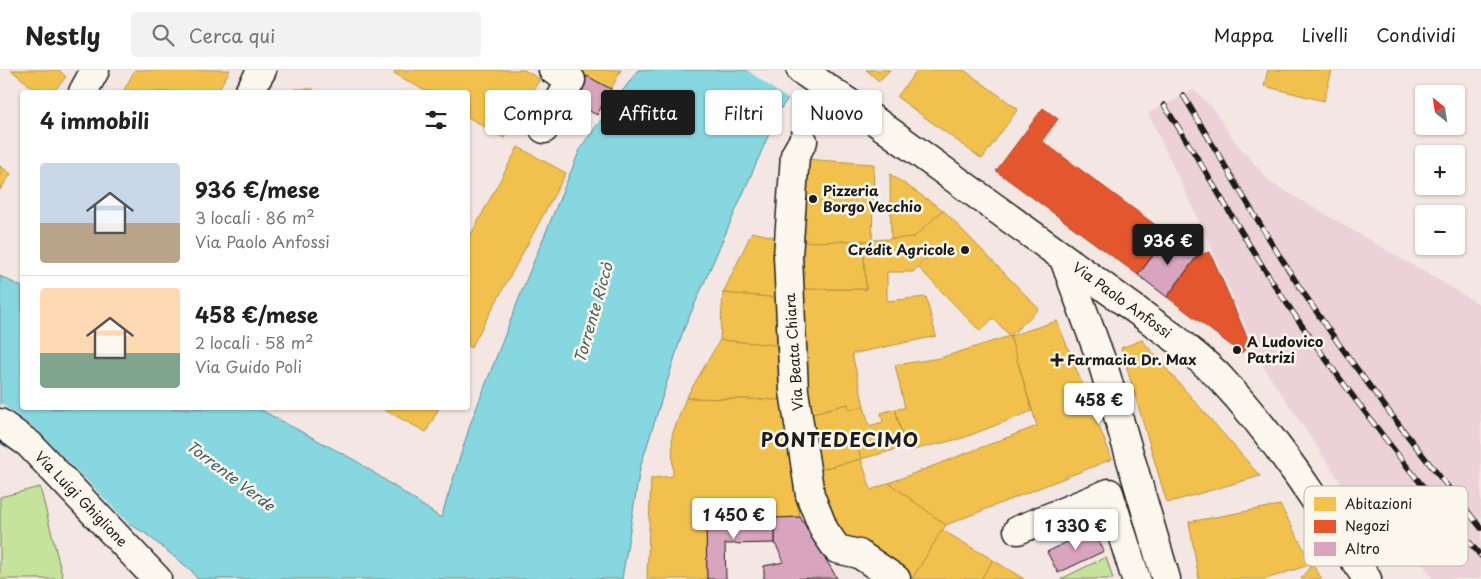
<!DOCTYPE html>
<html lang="it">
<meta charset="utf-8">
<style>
:root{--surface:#fff;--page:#f2f2f2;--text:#222;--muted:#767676;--line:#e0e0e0;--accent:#1c1c1c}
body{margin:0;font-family:"Playpen Sans",sans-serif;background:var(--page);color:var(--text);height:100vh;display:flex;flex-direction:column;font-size:19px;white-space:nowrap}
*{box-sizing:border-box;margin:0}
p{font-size:16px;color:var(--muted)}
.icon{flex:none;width:28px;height:28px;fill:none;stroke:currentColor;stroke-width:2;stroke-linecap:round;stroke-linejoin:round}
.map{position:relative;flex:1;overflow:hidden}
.details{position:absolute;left:20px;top:20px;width:450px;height:320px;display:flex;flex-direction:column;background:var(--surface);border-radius:5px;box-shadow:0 1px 4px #0004}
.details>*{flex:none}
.top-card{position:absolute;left:485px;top:20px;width:475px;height:45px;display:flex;gap:10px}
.needle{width:32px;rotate:330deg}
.tools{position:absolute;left:1415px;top:15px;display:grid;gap:10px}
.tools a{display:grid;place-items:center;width:50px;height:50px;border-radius:5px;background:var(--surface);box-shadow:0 1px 4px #0004;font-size:25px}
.price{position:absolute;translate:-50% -42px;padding:0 11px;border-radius:5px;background:#fff;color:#222;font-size:16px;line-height:32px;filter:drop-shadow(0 1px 2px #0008)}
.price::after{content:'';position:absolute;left:50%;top:30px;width:15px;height:11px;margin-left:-8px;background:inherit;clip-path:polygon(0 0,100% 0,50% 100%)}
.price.selected{background:var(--accent);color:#fff}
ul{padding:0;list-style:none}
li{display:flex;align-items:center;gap:15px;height:125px;padding:0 20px}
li+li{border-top:1px solid var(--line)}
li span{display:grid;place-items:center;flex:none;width:140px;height:100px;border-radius:5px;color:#555}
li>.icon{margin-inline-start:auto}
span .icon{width:60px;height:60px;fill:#fffc;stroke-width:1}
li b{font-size:21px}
h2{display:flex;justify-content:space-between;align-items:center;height:60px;padding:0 20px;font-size:21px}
.chip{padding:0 18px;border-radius:5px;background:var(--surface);box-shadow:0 1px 4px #0004;font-size:18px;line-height:45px}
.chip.selected{background:var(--accent);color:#fff}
header{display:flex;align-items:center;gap:30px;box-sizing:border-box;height:70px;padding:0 25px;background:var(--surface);border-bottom:1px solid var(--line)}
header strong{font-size:24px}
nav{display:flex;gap:28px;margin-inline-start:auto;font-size:18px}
.search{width:350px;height:45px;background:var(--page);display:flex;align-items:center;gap:12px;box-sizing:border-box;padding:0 18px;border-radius:5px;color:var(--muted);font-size:19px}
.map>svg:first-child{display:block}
</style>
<header>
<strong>Nestly</strong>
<div class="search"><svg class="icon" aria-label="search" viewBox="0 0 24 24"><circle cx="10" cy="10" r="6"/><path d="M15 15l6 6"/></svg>Cerca qui</div>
<nav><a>Mappa</a><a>Livelli</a><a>Condividi</a></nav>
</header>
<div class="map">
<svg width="1481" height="509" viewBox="0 0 1481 509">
<rect width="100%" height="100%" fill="#f4e6e3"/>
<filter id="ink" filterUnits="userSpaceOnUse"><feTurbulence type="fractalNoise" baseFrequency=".02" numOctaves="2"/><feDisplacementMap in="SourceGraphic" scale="10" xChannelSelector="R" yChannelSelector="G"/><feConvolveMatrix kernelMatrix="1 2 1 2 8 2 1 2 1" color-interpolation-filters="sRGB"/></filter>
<g filter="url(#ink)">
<path fill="#ecd2d8" d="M1194 20 1211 36 1234 70 1270 112 1481 235V509H1433L1396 452 1382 441 1362 444 1264 298 1211 177 1148 43Z"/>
<g fill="#c5e39a" stroke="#70805b">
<path d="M40 417 63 509H0V427Z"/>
<path d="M1106 487 1113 509H1061Z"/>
</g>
<path fill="#87d7e1" stroke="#5c8c92" d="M638 0H808L779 41 683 261 640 398 622 509H197L192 501 146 464 0 373V206L22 217V338H257L358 392 441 448 471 352 527 208 581 77Z"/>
<g fill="#f4e6e3">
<path d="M747 0H810L789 30Z"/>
<path d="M0 333 38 361 134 459 65 417 0 357Z"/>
</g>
<g fill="#f2c14e" stroke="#b2903f">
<path d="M11 0H59L66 7 53 22H38Z"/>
<path d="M135 0H230L217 22H123Z"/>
<path d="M395 0H524L540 9 504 68 468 47V22H427L394 3Z"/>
<path d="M575 0H621L611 19Z"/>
<path d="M866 0H890L879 11Z"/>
<path d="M917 0H964L1018 39 982 89 897 27Z"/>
<path d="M1268 0H1332L1324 31 1264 16Z"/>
<path d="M294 19H313V22H292Z"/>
<path d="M518 77 566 103 471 278 468 276V170Z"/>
<path d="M803 89 874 94 872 171 798 172Z"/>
<path d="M0 96 11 104 0 120Z"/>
<path d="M890 104 943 140 914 167 891 169Z"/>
<path d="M943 140 1039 239 1010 266 993 248 980 261 918 197 930 184 914 167Z"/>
<path d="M752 162 778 168 779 228 723 223Z"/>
<path d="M914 167 930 184 913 202H887V231L926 227 936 266 852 284 864 336 849 340 848 334 805 345 799 219H866L863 171Z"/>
<path d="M863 171 866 219H799L798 172Z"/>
<path d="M723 223 779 228 776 275 720 270Z"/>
<path d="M1057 251 1112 389 946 455 889 413 1037 356 1010 266Z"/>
<path d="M1010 266 1032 341 963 368 908 381 905 377 895 339 905 338 895 295 940 288Z"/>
<path d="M720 270 776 275 785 330 686 328Z"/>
<path d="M1142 270 1171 304 1260 406 1167 433 1121 278Z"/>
<path d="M686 328 785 330 800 447 706 451 707 509H647L651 408 673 406 672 365Z"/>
<path d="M848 334 849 340 864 336 869 356 883 352 881 343 895 339 905 377 861 389 854 363 816 374 805 345Z"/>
<path d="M381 338H439L426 362Z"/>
<path d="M854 363 861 389 819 400 816 374Z"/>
<path d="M861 389 871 420 889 413 946 455 912 509H909L844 469 827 438 819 400Z"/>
<path d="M1280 435 1312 494 1266 509H1199L1189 452Z"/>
<path d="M942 460 993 490 981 509H912Z"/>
<path d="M993 490 1024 509H981Z"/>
<path d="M1312 494 1322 509H1301Z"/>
</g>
<g fill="#e4572e" stroke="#a84529">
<path d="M1043 38 1058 49 1042 71 1169 165 1138 205 996 101Z"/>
<path d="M1210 182 1251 276 1241 283 1167 227 1198 185Z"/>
</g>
<g fill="#d9a4bd" stroke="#1c1c1c">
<path d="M587 6 611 19 597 45 573 32Z"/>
<path d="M813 26 836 44 830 56 824 58 800 51Z"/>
<path d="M1169 165 1198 185 1167 227 1138 205Z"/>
<path d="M800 447 837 508 764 509V496L784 492 775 473V448Z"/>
<path d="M775 448V473L725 474 726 509H707L706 451Z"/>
<path d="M1093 459 1104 481 1058 503 1047 482Z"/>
</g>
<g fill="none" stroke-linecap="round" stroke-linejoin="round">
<defs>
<g id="minor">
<path d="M83 22 95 0"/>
<path d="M249 22 262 0"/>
<path d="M544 59 571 10 553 0"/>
<path d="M803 71 795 85 788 186 794 321 810 425 824 460 837 479 859 484 896 509"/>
<path d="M1064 189 1103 295 1166 509"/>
<path d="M0 353 29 374 157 509"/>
<path d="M1018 460 1109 423 1136 509"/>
</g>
<path id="major" d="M801 0 871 48 1176 269C1191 283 1209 295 1222 310 1278 370 1323 441 1367 509"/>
</defs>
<use href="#minor" stroke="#1c1c1c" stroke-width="31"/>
<use href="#major" stroke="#1c1c1c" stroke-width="31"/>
<use href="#minor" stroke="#fbf7ec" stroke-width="28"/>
<use href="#major" stroke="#fbf7ec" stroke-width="28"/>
<defs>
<g id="rail">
<path d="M1183 25C1221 88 1257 152 1297 213 1353 298 1417 379 1481 458"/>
<path d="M1164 35C1204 96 1239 161 1279 222 1341 314 1409 402 1481 486"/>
</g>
</defs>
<use href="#rail" stroke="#1c1c1c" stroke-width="5.5"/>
<use href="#rail" stroke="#fbf7ec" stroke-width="4" stroke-dasharray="11" stroke-linecap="butt"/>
</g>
</g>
<g fill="#1c1c1c" stroke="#fbf7ec" stroke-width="2">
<circle cx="813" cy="129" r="5"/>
<circle cx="965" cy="180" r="5"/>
<circle cx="1237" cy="280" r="5"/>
<path d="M1054.5 282.5h5v5h5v5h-5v5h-5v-5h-5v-5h5z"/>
</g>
<g text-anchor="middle" stroke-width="5" stroke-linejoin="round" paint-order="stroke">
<g font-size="14" font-weight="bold" fill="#1c1c1c" stroke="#fbf7ec" text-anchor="start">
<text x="823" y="126">Pizzeria<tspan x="823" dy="16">Borgo Vecchio</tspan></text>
<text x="955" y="185" text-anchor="end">Crédit Agricole</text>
<text x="1247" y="277">A Ludovico<tspan x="1247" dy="16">Patrizi</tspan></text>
<text x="1067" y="295">Farmacia Dr. Max</text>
</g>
<g font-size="14" fill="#1c1c1c" stroke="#fbf7ec">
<text transform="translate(1122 230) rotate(36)" y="5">Via Paolo Anfossi</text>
<text transform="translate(794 282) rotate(-94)" y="5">Via Beata Chiara</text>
<text transform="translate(81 429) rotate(46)" y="5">Via Luigi Ghiglione</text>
</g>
<g font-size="15" font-style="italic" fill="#415d61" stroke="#fbf7ec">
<text transform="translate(594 243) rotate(-74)" y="5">Torrente Riccò</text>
<text transform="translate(230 406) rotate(37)" y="5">Torrente Verde</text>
</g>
<g font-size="19" font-weight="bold" letter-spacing="1" fill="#1c1c1c" stroke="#fbf7ec">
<text x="840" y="377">PONTEDECIMO</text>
</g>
</g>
<rect x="1304" y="416" width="164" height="80" rx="8" fill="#fbf7ec" stroke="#b8b5ae" stroke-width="1"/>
<rect x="1314" y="427" width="22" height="14" fill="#f2c14e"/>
<rect x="1314" y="450" width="22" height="13" fill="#e4572e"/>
<rect x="1314" y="472" width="22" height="14" fill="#d9a4bd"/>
<g font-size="14" fill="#1c1c1c">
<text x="1345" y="439">Abitazioni</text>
<text x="1345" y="461">Negozi</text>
<text x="1345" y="484">Altro</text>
</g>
</svg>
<div class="tools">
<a><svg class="needle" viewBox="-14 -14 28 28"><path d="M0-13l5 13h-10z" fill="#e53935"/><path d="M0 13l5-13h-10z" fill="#767676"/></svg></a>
<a>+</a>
<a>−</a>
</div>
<b class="price selected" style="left:1168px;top:196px">936 €</b>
<b class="price" style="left:1099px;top:355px">458 €</b>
<b class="price" style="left:734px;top:470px">1 450 €</b>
<b class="price" style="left:1076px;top:481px">1 330 €</b>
<div class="top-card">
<a class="chip">Compra</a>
<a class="chip selected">Affitta</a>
<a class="chip">Filtri</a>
<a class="chip">Nuovo</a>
</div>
<section class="details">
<h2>4 immobili<svg class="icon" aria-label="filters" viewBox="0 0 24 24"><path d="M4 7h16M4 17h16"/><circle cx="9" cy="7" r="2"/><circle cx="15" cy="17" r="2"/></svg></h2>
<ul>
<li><span style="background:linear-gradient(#c9d6e8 60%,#b9a48a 0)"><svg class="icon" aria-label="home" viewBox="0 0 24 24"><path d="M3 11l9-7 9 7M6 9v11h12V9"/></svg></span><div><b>936 €/mese</b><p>3 locali · 86 m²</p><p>Via Paolo Anfossi</p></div></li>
<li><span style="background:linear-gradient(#ffd9b3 65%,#7fa58c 0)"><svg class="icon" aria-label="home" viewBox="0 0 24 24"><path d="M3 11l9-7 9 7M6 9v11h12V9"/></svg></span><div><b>458 €/mese</b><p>2 locali · 58 m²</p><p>Via Guido Poli</p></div></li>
</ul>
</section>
</div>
